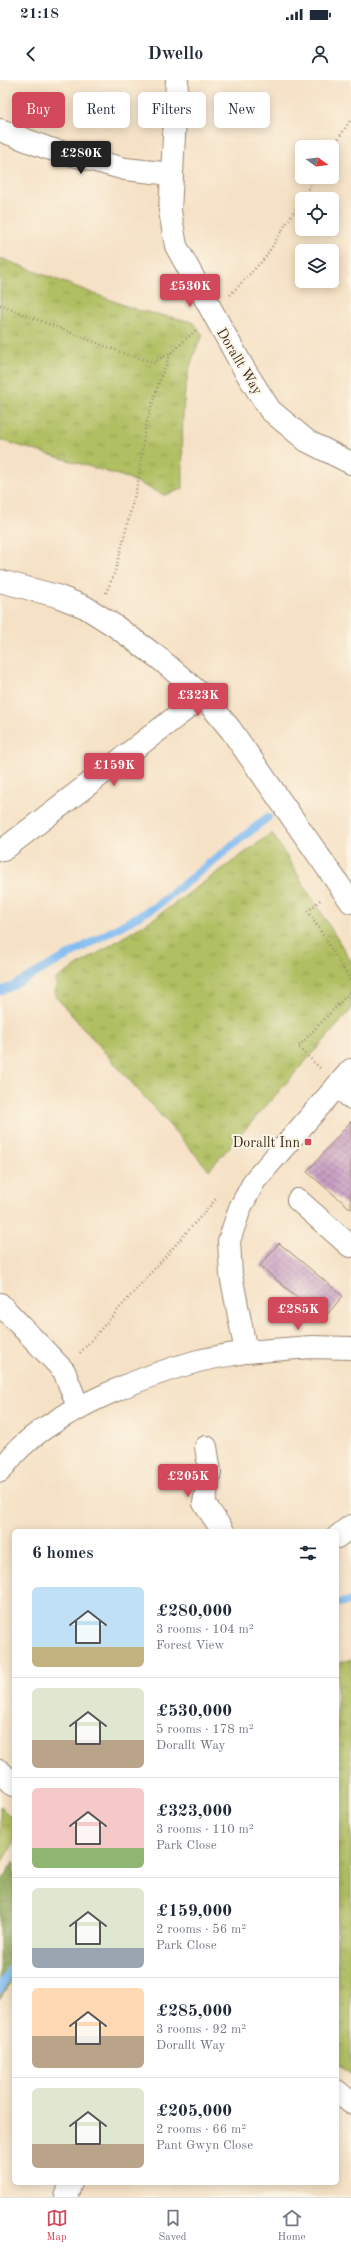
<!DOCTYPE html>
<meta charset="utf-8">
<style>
:root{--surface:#fff;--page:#f6f6f7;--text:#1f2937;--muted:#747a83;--line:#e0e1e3;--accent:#d1495b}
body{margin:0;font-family:"Old Standard TT",serif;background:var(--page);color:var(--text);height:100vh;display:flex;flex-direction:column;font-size:15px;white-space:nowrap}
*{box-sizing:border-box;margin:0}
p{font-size:13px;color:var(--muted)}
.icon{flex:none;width:22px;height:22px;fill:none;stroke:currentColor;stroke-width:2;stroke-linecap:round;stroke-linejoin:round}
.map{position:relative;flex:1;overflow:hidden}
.panel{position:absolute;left:12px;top:1449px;width:327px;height:656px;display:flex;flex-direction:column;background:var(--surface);border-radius:6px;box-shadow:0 2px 10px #0003}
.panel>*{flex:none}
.banner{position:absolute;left:12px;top:12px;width:327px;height:36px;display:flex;gap:8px}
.needle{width:26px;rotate:105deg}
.fabs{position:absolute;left:295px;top:60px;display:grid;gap:8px}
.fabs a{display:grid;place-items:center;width:44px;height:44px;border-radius:6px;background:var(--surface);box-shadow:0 2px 10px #0003;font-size:20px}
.price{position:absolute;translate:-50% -34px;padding:0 9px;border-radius:4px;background:var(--accent);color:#fff;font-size:13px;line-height:26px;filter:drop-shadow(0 1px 2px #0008)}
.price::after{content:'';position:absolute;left:50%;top:24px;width:12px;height:9px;margin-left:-6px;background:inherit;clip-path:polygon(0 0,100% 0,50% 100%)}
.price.current{background:#222;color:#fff}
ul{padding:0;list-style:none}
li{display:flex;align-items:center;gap:12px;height:100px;padding:0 20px}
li+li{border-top:1px solid var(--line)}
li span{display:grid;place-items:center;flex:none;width:112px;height:80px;border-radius:6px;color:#555}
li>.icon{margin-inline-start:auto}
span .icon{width:48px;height:48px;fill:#fffc;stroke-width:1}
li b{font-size:17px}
h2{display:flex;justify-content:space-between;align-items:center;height:48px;padding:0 20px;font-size:17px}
.tag{padding:0 14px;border-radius:6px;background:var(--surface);box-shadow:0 2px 10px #0003;font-size:14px;line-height:36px}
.tag.current{background:var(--accent);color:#fff}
.status{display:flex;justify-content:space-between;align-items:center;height:28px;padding:0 20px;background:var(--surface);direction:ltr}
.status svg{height:11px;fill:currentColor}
header{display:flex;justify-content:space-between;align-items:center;height:52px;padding:0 20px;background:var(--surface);font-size:18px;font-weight:700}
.dock{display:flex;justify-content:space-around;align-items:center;height:56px;border-top:1px solid var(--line);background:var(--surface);font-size:11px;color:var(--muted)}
.dock a{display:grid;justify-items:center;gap:2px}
.dock .current{color:var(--accent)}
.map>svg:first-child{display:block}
</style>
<div class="status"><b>21:18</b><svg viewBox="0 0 49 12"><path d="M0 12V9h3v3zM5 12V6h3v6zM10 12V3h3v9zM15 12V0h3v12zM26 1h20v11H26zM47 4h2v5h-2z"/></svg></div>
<header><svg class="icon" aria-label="back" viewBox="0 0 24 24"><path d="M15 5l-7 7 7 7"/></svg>Dwello<svg class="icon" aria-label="person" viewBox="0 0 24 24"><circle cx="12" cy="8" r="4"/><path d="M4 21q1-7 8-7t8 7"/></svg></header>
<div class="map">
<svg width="351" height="2117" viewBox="0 0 351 2117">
<defs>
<pattern id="grass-tufts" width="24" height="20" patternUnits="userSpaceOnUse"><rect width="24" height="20" fill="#b0bf62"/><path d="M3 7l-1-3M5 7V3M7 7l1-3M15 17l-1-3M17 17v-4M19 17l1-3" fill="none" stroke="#909b50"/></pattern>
<pattern id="forest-crowns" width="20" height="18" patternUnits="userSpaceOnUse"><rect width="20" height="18" fill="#8ca658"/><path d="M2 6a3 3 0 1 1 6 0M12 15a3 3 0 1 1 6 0" fill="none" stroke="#748748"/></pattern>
<pattern id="building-cross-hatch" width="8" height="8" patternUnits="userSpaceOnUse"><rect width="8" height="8" fill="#c59ac1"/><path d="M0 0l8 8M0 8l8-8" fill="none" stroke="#a17e9c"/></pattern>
</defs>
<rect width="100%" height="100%" fill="#fcf5e5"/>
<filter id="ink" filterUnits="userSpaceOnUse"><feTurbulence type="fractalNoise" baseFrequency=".025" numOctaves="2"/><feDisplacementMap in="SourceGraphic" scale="8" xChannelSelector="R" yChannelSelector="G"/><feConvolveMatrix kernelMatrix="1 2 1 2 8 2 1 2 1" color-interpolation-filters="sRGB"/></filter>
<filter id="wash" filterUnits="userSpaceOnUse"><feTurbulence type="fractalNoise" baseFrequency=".012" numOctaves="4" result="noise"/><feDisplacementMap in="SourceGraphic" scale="16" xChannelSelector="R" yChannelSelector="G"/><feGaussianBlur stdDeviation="0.9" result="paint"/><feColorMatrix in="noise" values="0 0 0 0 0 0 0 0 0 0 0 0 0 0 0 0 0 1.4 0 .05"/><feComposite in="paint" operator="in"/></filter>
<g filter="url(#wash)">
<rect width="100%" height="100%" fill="#f5e1c5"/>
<g fill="url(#grass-tufts)" stroke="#767440">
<path d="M0 178 137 230 193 242 203 255C177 300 183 359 183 409L164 415 128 398 0 360Z"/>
<path d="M272 753 351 881V930L209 1090 55 916 56 899 156 837Z"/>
<path d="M351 1579V1995L337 1982V1584Z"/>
<path d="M0 1726 14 1740V1763L0 1784Z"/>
</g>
<path fill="url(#forest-crowns)" stroke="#64683b" d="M14 1782V1898L0 1919V1801Z"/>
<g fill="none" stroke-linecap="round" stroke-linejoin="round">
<g stroke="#80bbf2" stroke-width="8">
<path d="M0 911 11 907 155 827 268 737"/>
<path d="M337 1523 351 1521"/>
<path d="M0 1910 14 1880"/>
</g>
</g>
<g id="blocks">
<g fill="url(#building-cross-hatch)">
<path d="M351 1041V1129L307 1092Z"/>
<path d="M279 1163 343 1216 323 1239 260 1186Z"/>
</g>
</g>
</g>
<g filter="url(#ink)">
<use href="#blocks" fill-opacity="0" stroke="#988672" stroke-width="1"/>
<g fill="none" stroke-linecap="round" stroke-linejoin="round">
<defs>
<g id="minor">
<path d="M177 0 170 131 176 166 244 289 270 330 307 361 351 383"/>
<path d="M0 50 47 68 125 89 172 94"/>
<path d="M0 501 57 516 85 527 115 546 160 579 203 616 231 650 351 822"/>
<path d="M3 770 203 616"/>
<path d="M337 1006 351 1018"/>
<path d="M298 1120 350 1166 351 1165"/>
<path d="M0 1224 64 1291 79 1329"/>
<path d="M246 1272 311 1267 351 1268"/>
<path d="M206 1367 210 1392 204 1423 223 1451"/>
<path d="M0 1391C7 1383 14 1373 22 1366 62 1329 145 1295 198 1281 213 1277 230 1275 246 1272L231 1195 229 1161 240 1128 255 1100 351 990"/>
<path d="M337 1457 351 1446"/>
<path d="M0 1691 14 1705"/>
<path d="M337 2011 351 2023"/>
<path d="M66 2117 71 2103"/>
</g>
</defs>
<use href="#minor" stroke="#988672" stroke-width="24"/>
<g stroke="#988672" stroke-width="2.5" stroke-dasharray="1 3" stroke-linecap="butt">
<path d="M332 69 351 39"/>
<path d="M230 215 265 178 315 97"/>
<path d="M0 225 128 275 154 282 171 273 196 250"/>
<path d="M106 513 116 489 138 402 145 348 159 302 171 273"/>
<path d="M320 820 308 831 351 901"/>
<path d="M320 988 298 967 351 911"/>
<path d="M80 1273 216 1119"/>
</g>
<use href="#minor" stroke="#fff" stroke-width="22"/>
</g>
</g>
<rect fill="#d1495b" stroke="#fcf5e5" stroke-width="1.5" x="304" y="1058" width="8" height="8" rx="2"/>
<g text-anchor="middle" stroke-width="4" stroke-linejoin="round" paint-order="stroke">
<g font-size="14" fill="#3b2a1e" stroke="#fcf5e5">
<text transform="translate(240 281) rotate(59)" y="5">Dorallt Way</text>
</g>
<g font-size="14" fill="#3b2a1e" stroke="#fcf5e5" text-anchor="end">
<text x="300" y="1067">Dorallt Inn</text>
</g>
</g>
</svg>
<div class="fabs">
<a><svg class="needle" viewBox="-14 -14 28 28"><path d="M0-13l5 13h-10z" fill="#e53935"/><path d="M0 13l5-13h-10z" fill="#747a83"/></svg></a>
<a><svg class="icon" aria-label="locate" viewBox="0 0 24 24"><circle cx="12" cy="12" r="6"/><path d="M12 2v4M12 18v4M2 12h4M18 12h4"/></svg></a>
<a><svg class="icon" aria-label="layers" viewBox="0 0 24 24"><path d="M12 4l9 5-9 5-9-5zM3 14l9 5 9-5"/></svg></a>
</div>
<b class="price current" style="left:81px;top:95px">£280K</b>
<b class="price" style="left:190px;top:228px">£530K</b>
<b class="price" style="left:198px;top:637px">£323K</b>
<b class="price" style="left:114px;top:707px">£159K</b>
<b class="price" style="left:298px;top:1251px">£285K</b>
<b class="price" style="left:188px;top:1418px">£205K</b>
<div class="banner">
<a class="tag current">Buy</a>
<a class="tag">Rent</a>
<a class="tag">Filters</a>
<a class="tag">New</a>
</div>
<section class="panel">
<h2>6 homes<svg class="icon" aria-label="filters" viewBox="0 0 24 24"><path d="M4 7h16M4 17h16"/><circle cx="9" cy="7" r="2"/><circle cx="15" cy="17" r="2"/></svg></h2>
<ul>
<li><span style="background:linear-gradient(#bfe0f5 75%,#c2b280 0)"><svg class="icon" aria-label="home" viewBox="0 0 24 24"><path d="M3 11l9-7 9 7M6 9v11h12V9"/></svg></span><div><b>£280,000</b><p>3 rooms · 104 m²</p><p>Forest View</p></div></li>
<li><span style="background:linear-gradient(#dfe7d0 65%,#b9a48a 0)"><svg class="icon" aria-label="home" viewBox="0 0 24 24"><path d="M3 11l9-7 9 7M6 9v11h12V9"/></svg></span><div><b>£530,000</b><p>5 rooms · 178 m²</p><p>Dorallt Way</p></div></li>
<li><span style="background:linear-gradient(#f6c9c9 75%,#8fb573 0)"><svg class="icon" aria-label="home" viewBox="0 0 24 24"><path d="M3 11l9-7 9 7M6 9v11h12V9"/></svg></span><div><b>£323,000</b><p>3 rooms · 110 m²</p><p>Park Close</p></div></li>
<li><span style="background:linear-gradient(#dfe7d0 75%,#9aa5b1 0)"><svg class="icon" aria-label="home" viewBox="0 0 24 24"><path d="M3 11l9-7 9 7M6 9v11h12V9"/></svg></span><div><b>£159,000</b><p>2 rooms · 56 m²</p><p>Park Close</p></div></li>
<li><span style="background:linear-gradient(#ffd9b3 60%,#b9a48a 0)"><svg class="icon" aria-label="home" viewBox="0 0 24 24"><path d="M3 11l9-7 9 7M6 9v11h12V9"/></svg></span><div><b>£285,000</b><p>3 rooms · 92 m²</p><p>Dorallt Way</p></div></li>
<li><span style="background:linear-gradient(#dfe7d0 70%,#b9a48a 0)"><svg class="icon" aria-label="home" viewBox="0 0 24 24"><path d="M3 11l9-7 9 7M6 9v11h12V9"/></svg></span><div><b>£205,000</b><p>2 rooms · 66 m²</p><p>Pant Gwyn Close</p></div></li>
</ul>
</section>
</div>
<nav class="dock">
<a class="current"><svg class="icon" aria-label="map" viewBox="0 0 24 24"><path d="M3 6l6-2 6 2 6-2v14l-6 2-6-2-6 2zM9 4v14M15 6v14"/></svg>Map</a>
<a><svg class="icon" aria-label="saved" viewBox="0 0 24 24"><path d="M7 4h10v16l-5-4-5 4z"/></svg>Saved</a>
<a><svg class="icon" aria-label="home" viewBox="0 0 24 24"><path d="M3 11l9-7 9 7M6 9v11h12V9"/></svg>Home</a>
</nav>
